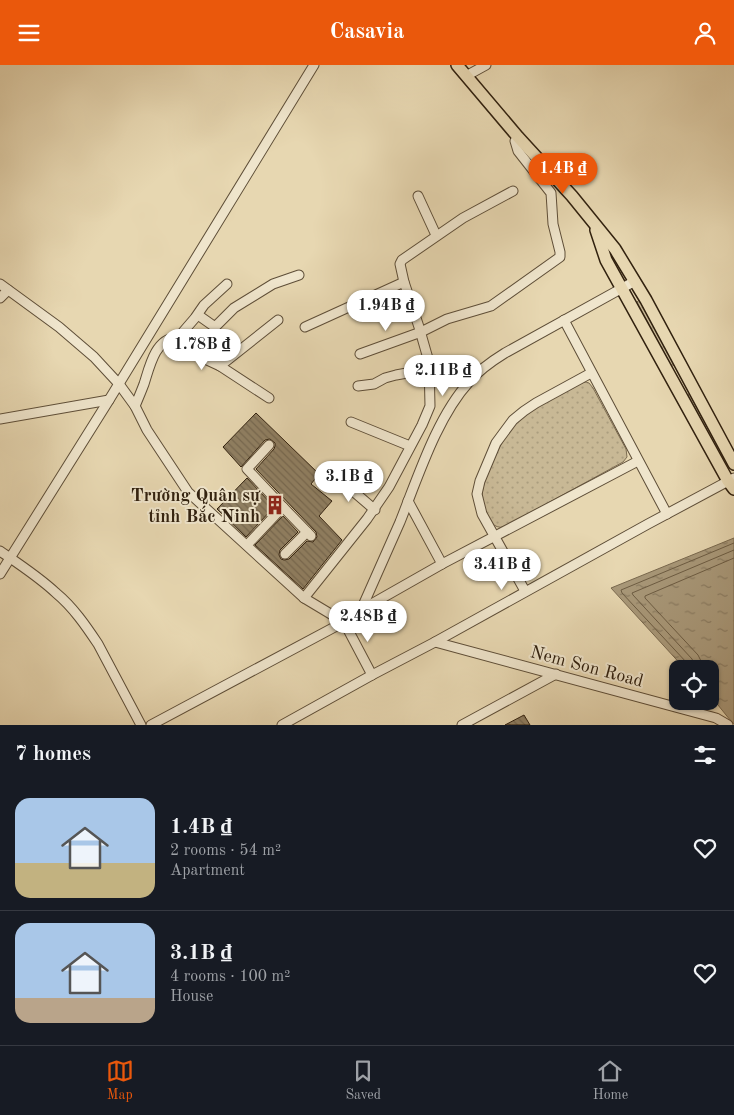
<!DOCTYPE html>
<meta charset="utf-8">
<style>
:root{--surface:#171b24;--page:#20242c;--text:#f1f3f6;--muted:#9ea1a6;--line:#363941;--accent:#ea580c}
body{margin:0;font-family:"Old Standard TT",serif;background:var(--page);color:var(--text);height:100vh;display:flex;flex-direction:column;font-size:19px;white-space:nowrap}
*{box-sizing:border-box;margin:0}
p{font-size:16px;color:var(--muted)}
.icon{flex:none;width:28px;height:28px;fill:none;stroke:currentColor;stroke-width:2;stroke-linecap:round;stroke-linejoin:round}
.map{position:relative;height:660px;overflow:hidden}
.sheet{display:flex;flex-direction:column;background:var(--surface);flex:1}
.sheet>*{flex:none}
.controls{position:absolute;left:669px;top:595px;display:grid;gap:10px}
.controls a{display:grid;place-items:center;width:50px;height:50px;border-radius:10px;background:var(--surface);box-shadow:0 1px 4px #0004;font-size:25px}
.price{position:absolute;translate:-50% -42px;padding:0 11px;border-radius:18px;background:#fff;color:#222;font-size:16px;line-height:32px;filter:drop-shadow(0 1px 2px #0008)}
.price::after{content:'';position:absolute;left:50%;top:30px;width:15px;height:11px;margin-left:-8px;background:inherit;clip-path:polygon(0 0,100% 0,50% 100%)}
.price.selected{background:var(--accent);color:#fff}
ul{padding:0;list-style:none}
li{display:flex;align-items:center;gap:15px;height:125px;padding:0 15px}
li+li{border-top:1px solid var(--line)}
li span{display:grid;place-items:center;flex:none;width:140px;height:100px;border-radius:15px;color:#555}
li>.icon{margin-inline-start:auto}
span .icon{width:60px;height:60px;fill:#fffc;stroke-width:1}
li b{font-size:21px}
h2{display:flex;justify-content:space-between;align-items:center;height:60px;padding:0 15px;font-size:21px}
header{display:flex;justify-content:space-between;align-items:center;height:65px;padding:0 15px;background:var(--accent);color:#fff;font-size:22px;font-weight:800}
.tabs{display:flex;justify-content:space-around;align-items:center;height:70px;border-top:1px solid var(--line);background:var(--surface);font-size:14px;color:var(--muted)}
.tabs a{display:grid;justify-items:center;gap:2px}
.tabs .selected{color:var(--accent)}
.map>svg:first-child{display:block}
</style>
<header><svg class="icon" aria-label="menu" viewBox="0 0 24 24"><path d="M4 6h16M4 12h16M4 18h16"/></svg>Casavia<svg class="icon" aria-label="person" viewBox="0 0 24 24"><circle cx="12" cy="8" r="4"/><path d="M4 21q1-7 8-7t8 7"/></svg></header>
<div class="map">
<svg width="734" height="660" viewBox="0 0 734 660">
<defs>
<pattern id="green-dots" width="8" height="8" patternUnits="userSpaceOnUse" patternTransform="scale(1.25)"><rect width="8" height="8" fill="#c8b895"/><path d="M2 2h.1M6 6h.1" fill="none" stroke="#ac9e7f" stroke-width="1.8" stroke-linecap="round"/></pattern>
<pattern id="water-ripples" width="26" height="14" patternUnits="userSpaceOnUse" patternTransform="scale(1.25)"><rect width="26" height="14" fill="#a9997a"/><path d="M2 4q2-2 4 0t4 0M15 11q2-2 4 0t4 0" fill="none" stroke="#8a7c62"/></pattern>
<pattern id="building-back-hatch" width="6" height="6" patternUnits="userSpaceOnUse" patternTransform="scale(1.25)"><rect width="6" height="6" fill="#908063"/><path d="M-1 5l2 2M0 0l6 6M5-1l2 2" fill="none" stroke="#766850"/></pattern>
</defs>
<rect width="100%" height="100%" fill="#e7d7b1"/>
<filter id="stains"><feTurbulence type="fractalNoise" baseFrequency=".004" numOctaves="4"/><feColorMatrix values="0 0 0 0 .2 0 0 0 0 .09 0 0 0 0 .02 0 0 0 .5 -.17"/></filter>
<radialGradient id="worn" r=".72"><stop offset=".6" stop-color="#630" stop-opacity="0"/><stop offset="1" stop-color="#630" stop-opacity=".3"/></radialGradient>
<g fill="url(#green-dots)" stroke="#7c6c52">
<path d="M639 235 641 236 675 299 674 300H671L637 237Z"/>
<path d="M586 317 589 318 593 323 626 384 627 392 623 397 504 462C493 464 490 455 485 447 479 433 483 419 489 406 496 389 503 373 515 359 528 344 563 328 581 318Z"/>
<path d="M691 328 725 393V394L722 393 689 332 688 330Z"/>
</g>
<path fill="url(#water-ripples)" stroke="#79694f" d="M734 473V659C725 650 719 640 710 631V604H685L611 523Z"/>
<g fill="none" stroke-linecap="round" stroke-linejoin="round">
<g stroke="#6d5d44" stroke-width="1">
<path d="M688 604 687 598 622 528 621 525 734 478"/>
<path d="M695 604 694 599 692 594 633 530 632 528 734 485"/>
<path d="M702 604 701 596 698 590 645 533V531L734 493"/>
</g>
</g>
<g fill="url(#building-back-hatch)" stroke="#31210f">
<path d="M256 348 319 409 311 419 332 436 319 451 342 475 303 524 255 480 283 451 298 467 280 485 279 490 281 494 284 495 289 494 307 476 313 477 317 472 316 467 256 404 274 384 275 381V378L270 374 265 375 241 402 223 382Z"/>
<path d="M247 413 274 442 246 472 217 444Z"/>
<path d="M524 650 530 660H505Z"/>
</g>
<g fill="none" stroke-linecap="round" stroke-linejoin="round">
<defs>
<g id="minor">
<path d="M466 11 486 0"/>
<path d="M418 131 436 170"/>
<path d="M0 219 59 262 94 292 119 319 135 341 147 365 188 427 304 533 344 557"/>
<path d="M0 233 8 225"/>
<path d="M198 250 215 262 234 243 273 219 299 210"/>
<path d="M564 255 667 449"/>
<path d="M305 262 404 217"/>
<path d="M176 275 195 253 204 240 227 219"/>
<path d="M360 289 421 267 447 254 491 241 560 192V187L553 159 551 128 518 86 515 76 518 72"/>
<path d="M220 301 269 333"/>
<path d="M358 321 374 319 385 313 396 310 429 304"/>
<path d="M135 341C138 334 141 327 144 319 149 304 155 274 175 273L207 295 220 301 278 255"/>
<path d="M0 354 109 335"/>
<path d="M351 357 410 381"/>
<path d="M339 414 375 445"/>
<path d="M408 436 442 499"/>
<path d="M283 442 311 471"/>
<path d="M247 480 283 442 247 404 269 380"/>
<path d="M0 486C19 499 39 512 56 528 73 542 86 561 98 579L141 660"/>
<path d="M285 489 307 467"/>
<path d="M0 509 109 335 314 0"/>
<path d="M525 526 482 449 477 429 480 416 496 378 513 355 524 346 536 338 591 308"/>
<path d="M304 533 367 454 389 422 422 360 430 341 429 297 419 262 404 217 400 199 402 195 463 153 513 126"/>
<path d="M361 545C374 516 387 487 400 457 418 412 437 352 469 317 479 305 492 296 505 288L635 216"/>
<path d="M435 577 716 653 728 660"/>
<path d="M372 610 344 557 361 545 442 499 638 396"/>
<path d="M151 660 344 557"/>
<path d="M282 660 372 610 435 577 648 459 734 413"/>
<path d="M462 660 556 609"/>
</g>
<g id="major">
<path d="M457 0 518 72 572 131 615 184 646 235 734 399"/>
<path d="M596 165 606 195 728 416 734 424"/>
</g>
</defs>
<use href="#minor" stroke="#5e4e38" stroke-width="11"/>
<use href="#major" stroke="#31210f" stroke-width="14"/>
<use href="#minor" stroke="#efe5cc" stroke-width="9"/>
<use href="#major" stroke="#e7d7b1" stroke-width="11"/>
</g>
<defs>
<symbol id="building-bare" viewBox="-9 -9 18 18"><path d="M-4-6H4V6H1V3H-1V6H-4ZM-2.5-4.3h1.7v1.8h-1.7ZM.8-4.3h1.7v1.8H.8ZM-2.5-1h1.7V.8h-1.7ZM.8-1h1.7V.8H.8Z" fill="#8f2418" stroke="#efe5cc" stroke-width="2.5" paint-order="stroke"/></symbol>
</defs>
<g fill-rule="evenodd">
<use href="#building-bare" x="261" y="426" width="28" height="28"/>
</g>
<g text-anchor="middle" stroke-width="4" stroke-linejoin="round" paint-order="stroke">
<g font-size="18" font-weight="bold" fill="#31210f" stroke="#efe5cc" text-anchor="end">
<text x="260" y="436">Trường Quân sự<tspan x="260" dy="21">tỉnh Bắc Ninh</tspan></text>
</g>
<g font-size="18" fill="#31210f" stroke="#efe5cc">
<text transform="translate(587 601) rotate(15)" y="6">Nem Son Road</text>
</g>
</g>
<rect width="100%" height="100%" filter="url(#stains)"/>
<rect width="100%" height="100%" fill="url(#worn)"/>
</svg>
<div class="controls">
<a><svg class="icon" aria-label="locate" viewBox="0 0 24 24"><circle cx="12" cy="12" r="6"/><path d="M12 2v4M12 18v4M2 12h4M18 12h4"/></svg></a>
</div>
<b class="price selected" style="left:563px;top:130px">1.4B ₫</b>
<b class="price" style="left:386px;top:267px">1.94B ₫</b>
<b class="price" style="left:202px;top:306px">1.78B ₫</b>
<b class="price" style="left:443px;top:332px">2.11B ₫</b>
<b class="price" style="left:349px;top:438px">3.1B ₫</b>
<b class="price" style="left:502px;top:526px">3.41B ₫</b>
<b class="price" style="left:368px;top:578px">2.48B ₫</b>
</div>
<section class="sheet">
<h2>7 homes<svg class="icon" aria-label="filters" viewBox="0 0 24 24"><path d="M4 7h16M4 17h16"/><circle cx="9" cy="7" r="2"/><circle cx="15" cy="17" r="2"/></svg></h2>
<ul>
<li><span style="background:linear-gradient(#a9c7e8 65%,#c2b280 0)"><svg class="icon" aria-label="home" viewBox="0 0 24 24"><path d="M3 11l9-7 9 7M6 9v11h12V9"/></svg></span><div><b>1.4B ₫</b><p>2 rooms · 54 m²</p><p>Apartment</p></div><svg class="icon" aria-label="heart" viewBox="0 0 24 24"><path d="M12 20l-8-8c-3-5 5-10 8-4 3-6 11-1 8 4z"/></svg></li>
<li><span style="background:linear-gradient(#a9c7e8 75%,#b9a48a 0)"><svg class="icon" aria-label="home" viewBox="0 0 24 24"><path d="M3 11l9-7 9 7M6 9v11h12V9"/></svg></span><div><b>3.1B ₫</b><p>4 rooms · 100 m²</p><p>House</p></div><svg class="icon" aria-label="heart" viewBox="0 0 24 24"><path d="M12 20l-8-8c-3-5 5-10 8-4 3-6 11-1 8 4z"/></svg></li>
</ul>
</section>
<nav class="tabs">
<a class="selected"><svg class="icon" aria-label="map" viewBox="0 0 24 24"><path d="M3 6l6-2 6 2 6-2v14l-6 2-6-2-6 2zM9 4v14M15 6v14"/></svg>Map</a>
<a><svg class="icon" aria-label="saved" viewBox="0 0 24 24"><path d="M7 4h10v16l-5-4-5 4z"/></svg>Saved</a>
<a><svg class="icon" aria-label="home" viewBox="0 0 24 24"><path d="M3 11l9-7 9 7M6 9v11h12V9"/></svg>Home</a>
</nav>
